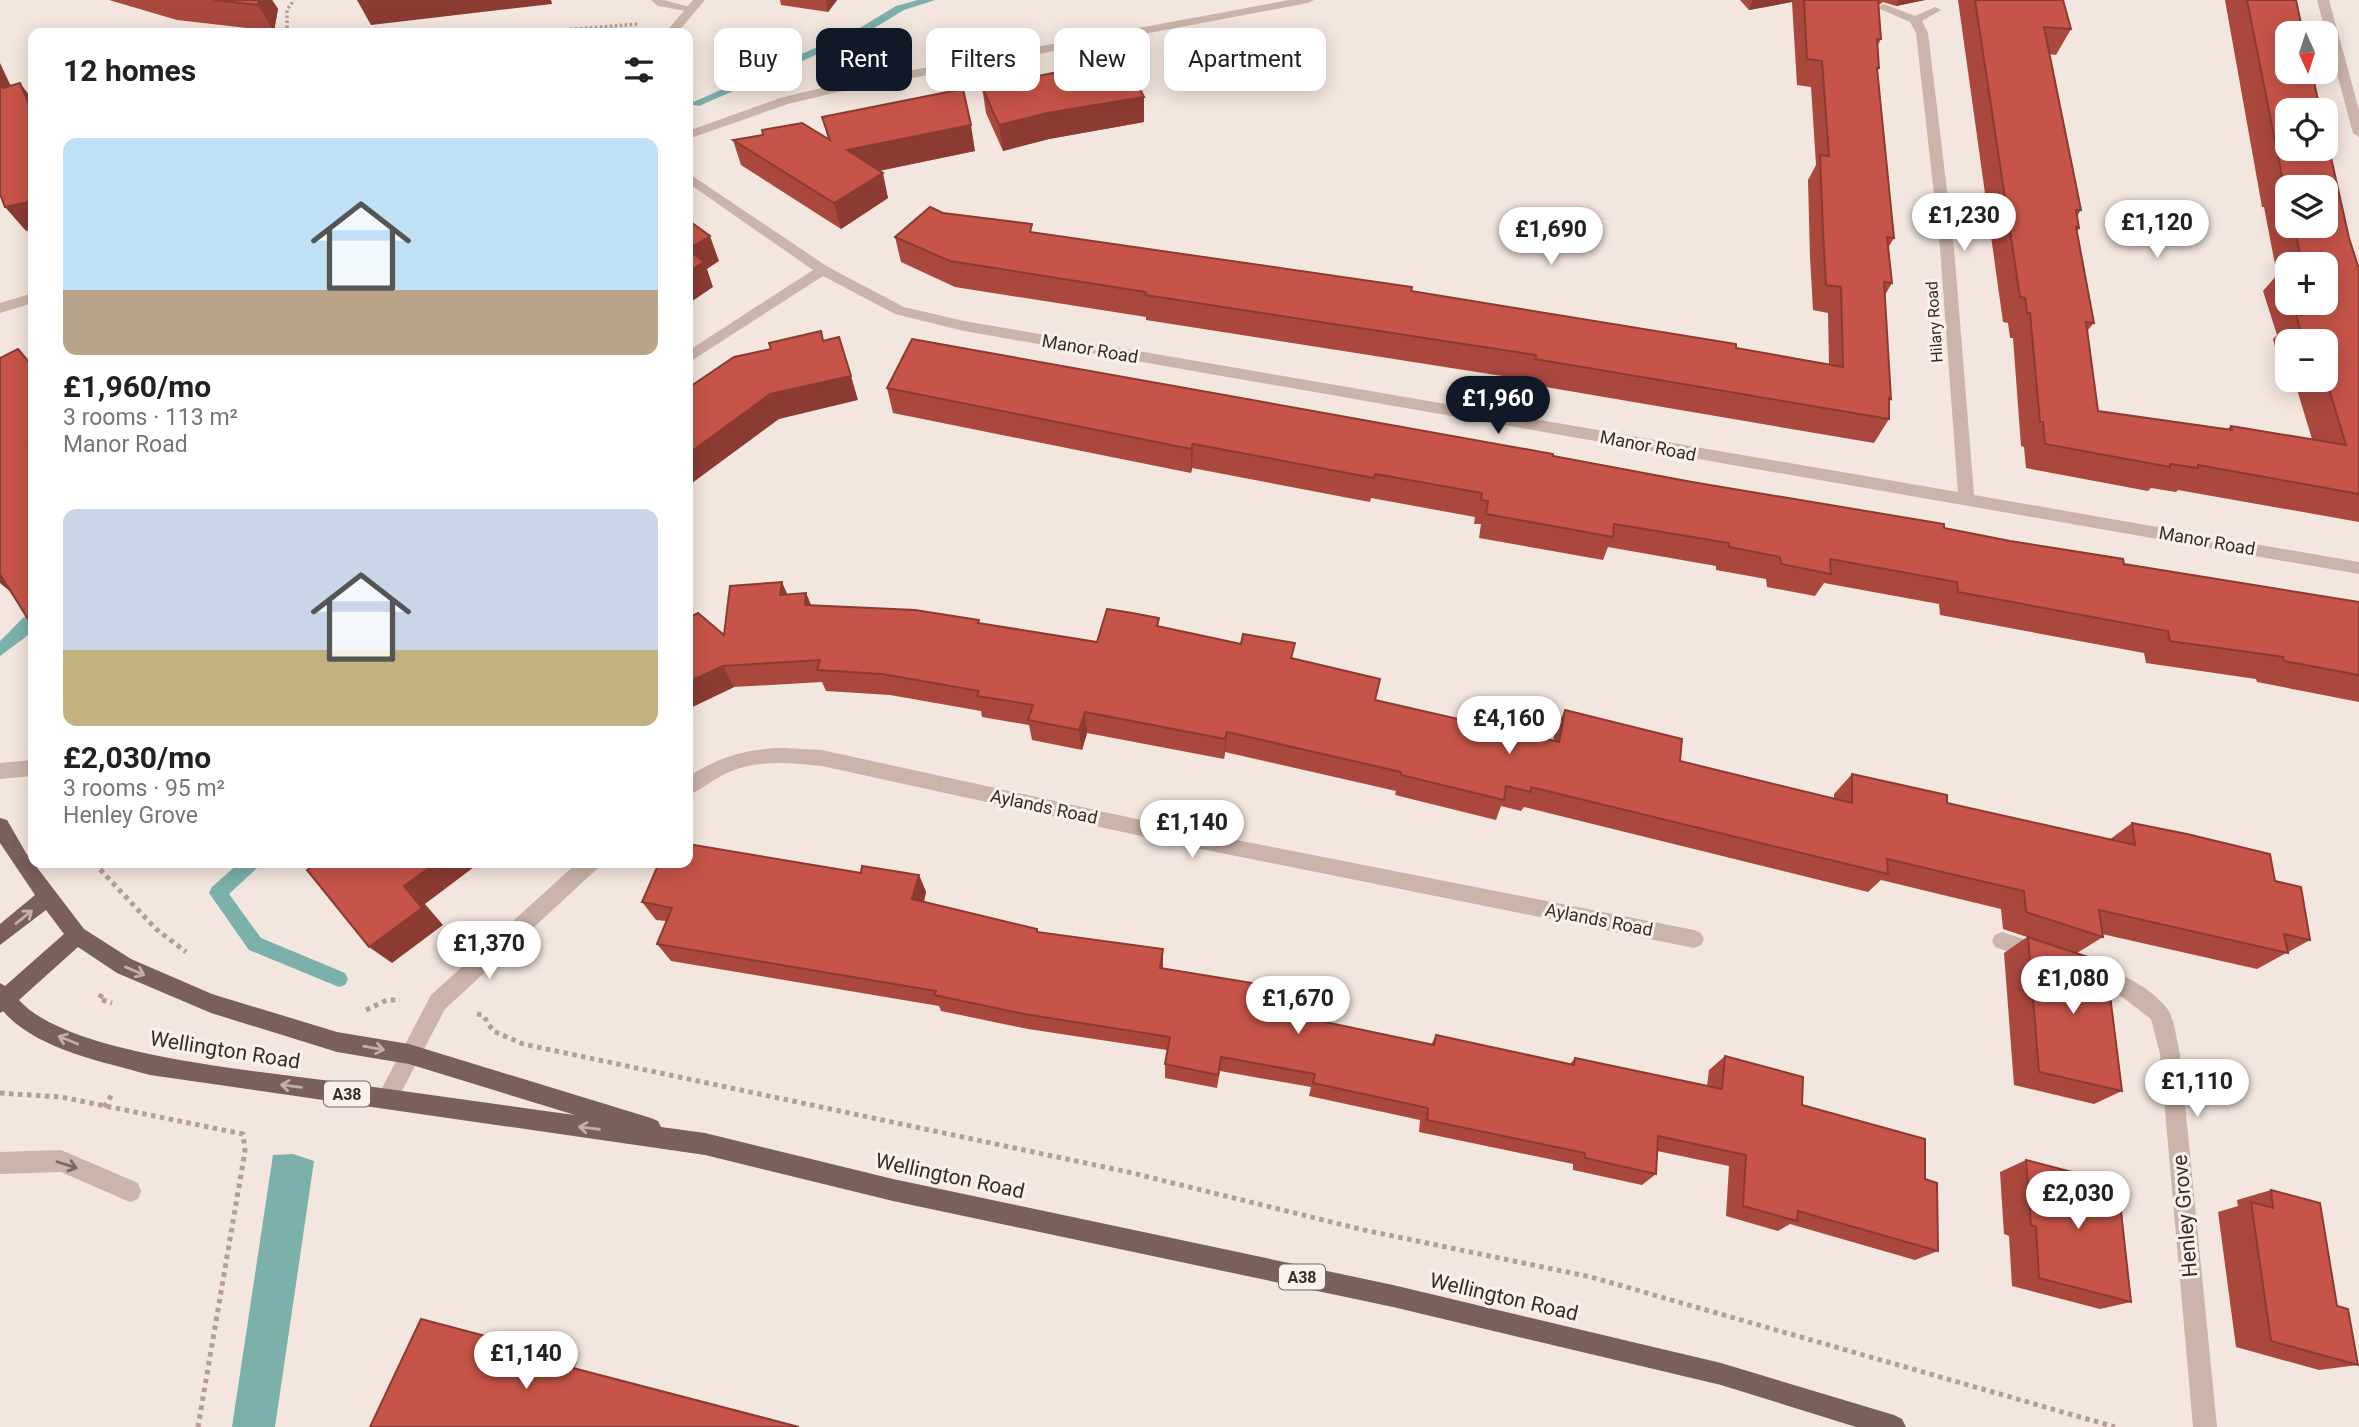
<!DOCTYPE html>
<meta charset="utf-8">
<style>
:root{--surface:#fff;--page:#f6f6f6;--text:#202124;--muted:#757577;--accent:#111827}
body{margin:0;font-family:Roboto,sans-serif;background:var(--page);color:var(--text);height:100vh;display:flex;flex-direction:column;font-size:26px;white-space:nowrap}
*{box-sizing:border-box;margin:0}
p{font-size:23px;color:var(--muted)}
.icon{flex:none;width:38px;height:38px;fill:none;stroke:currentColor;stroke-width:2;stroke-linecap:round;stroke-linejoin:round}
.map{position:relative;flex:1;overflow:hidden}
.panel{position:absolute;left:28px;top:28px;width:665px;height:840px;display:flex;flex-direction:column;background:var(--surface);border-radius:14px;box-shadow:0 4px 18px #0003}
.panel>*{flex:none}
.top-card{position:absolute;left:714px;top:28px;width:665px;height:63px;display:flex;gap:14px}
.needle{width:46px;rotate:177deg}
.controls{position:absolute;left:2275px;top:21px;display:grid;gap:14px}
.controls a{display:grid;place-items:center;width:63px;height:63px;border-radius:14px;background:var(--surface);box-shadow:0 4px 18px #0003;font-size:35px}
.price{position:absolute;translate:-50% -60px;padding:0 16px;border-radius:24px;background:#fff;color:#222;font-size:23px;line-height:46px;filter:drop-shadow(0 2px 4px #0008)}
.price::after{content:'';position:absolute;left:50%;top:42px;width:21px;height:16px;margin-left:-10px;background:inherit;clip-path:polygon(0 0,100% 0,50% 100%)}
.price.selected{background:var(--accent);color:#fff}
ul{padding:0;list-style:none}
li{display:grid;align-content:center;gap:14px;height:371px;padding:0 35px}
li span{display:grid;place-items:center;height:217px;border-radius:14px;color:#555}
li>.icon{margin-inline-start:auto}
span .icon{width:126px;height:126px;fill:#fffc;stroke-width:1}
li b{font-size:30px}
h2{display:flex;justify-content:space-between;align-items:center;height:84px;padding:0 35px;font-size:30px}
.pill{padding:0 24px;border-radius:14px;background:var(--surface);box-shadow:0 4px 18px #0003;font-size:24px;line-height:63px}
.pill.selected{background:var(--accent);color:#fff}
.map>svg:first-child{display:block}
.water{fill:#7cb0ab}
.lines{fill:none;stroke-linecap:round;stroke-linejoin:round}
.stream{fill:#7cb0ab;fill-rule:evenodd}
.path-far1{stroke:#b79d93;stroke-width:3.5;stroke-dasharray:2.5 2.5;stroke-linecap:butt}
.path{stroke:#b79d93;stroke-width:5;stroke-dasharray:4.5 4.5;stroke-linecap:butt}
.service{fill:#cbb4a9;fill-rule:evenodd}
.minor{fill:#cbb4a9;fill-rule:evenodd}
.primary{fill:#7a605a;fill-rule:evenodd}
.wall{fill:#aa483e;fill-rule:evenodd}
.shaded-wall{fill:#8b3b32}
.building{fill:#c65448;stroke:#8b3b32;stroke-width:2}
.oneway{stroke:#c0b0a9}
.oneway2{stroke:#7a6963}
.labels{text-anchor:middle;stroke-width:6;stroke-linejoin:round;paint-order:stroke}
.far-street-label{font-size:16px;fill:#382c29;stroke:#faf1ea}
.shield{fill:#faf1ea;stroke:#726763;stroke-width:2}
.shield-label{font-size:16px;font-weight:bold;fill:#382c29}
.street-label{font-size:18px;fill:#382c29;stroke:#faf1ea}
.near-street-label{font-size:21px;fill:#382c29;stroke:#faf1ea}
</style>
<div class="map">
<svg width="2359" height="1427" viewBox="0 0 2359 1427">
<rect width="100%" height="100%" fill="#f3e6de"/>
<!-- water -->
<polygon class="water" points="293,1154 314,1161 275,1427 232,1427 273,1155"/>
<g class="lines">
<!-- stream -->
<g class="stream">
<polygon points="918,0 935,0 904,10 866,33 699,106 689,104 858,29 896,6"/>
<path d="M33,611V628L27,636L0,656V641C10,633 23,615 33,611Z"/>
<polygon points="239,863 259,863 257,868 229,894 261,938 345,973 348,979 345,985 339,987 249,950 209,893 212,887"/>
</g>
<!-- path-far1 -->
<g class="path-far1">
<polyline points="287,33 287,10 294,0"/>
<polyline points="525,33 639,24"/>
</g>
<!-- path -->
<g class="path">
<polyline points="94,863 156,929 186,952"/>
<polyline points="102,994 99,999 112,1003"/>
<polyline points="366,1010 387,1000 400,1000"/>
<polyline points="477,1014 483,1015 493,1031 523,1044 1128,1172 1364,1230 1591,1277 2115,1427"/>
<polyline points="0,1093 61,1097 243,1134 245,1151 198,1427"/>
<polyline points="104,1107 113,1093"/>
</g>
<!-- service -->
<g class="service">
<polygon points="651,0 664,0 697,9 691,12 658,6"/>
<polygon points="61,1150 138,1183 141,1191 138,1199 130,1202 61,1172 0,1174 0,1152"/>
</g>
<!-- minor -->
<g class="minor">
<polygon points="693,0 705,0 677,33 665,33"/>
<polygon points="1289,0 1314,0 1308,3 838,92 788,104 688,139 688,131 780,98 838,84"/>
<polygon points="2317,0 2329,0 2359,110 2359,137 2353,133"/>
<polygon points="1884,4 1915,16 1935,7 1941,10 1922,21 1928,33 1954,248 1974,495 2359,562 2359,574 964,331 895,314 823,276 688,363 688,351 813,270 688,183 688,173 828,267 904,307 964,321 1958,492 1940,248 1916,33 1910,22 1880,9 1878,7"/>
<polygon points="33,293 33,303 0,313 0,303"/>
<path d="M784,748L822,750L1191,831L1694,930L1701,933L1704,939L1701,945L1694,948L1191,847L822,766C791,763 756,759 727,773C713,779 702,790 688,795V777C718,757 749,748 784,748Z"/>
<polygon points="33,760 33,776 0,779 0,763"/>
<polygon points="577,863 599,863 597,869 445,1009 394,1106 387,1109 380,1106 377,1099 380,1092 431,995"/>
<polygon points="2002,932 2046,946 2049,953 2046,960 2039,962 1995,947 1992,941 1995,935"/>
<path d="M2088,961C2114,971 2147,984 2165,1006C2175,1016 2176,1040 2180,1054L2217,1427H2193L2160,1054L2151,1019L2118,994L2081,977L2078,970L2081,963Z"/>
</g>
<!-- primary -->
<path class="primary" d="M0,818L7,820L26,853L84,929L131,959L212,994L337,1032L409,1044L651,1118L658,1121L661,1127L705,1133L893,1179L1393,1285L1721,1363L1894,1415L1902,1419L1906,1427H1856L1721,1385L1393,1307L893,1201L705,1155L150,1075C104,1062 35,1049 3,1011L0,1013V983L5,986L64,934L46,910L0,945V924L35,895L0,843ZM78,947L117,973L211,1013L337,1052L409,1064L575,1115C496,1104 417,1093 338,1082C262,1071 68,1056 19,1000Z"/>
</g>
<!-- wall -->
<g class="wall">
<polygon points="109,0 272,0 278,9 274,31 177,20"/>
<polygon points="780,0 837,0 828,12 781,5"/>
<polygon points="1740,0 1925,0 1896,6 1883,2 1879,5 1881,39 1877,47 1879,68 1877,73 1894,238 1888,248 1892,283 1885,295 1891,399 1889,402 1889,419 1874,443 1528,384 1528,380 1146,320 1146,317 955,287 901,262 895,237 943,213 1033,233 1411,291 1829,364 1828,313 1813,310 1810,257 1808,180 1816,165 1811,87 1797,85 1792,2 1749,10"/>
<path d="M1958,0H2063L2071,29L2056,55L2049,54L2081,210L2077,216L2079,228L2077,232L2094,323L2087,331L2098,411L2227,429L2231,426L2312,439L2295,383L2284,381L2273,339L2277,335L2263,291L2277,275L2264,207H2262L2225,0H2296L2349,238L2359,269V522L2178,490L2176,492L2151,488L2148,491L2026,468L2024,447L2021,446L2013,338H2010L2008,323L2003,322ZM2287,187L2326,226H2287ZM2287,264H2326V303H2287ZM2287,341H2326V380H2287Z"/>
<polygon points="1090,68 1144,97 1144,122 1049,139 1003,151 986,113 982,87"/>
<polygon points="822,117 975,151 879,171 888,198 841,229 741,165 733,140 828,139"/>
<polygon points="887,388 1553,456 1944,528 2124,564 2359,602 2359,702 2257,682 2256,679 2146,663 2144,653 1940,615 1939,604 1824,583 1815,596 1767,587 1766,579 1716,570 1716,566 1608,547 1603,560 1479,538 1481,524 1474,524 1475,517 1371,498 1370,502 1192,468 1191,473 893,413"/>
<polygon points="806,593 811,605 980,624 1097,642 1160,627 1293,659 1375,700 1553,741 1555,731 1565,710 1680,761 1834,799 1834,794 1852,774 1947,803 2109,840 2132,823 2275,881 2310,940 2257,969 2102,934 2103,937 2077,953 2122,1091 2094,1104 2014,1085 2004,953 2027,937 2003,929 2001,909 1881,880 1868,892 1524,807 1521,811 1501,806 1496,820 1395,795 1396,791 1225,752 1224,759 1087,733 1082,750 1032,740 1029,725 982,717 981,711 890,695 826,691 822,682 734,687 688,709 688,618 724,635 787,595"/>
<polygon points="861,873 919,875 926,892 924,902 1037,929 1038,932 1163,949 1163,968 1292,1015 1431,1045 1436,1035 1570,1064 1575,1058 1707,1086 1709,1070 1725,1056 1802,1105 1925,1179 1938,1251 1915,1260 1790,1224 1778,1231 1726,1216 1729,1166 1657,1151 1656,1174 1642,1185 1573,1170 1573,1164 1419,1132 1420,1120 1309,1096 1311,1087 1220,1071 1217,1088 1165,1078 1165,1064 1167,1050 1028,1029 941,1011 939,1006 671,961 657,944 666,921 656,920 642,902"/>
<polygon points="2026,1160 2131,1302 2100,1309 2012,1286 2009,1236 2004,1234 2000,1172"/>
<polygon points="2271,1190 2337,1306 2358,1365 2319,1370 2236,1347 2218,1212 2238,1206 2237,1200"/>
</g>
<!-- shaded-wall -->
<g class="shaded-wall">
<polygon points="259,0 272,0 278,9 274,31 258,5"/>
<polygon points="357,0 551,0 552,4 371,25"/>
<polygon points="826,0 837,0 828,12"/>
<polygon points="1753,0 1793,0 1792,2 1749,10"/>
<polygon points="1898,0 1925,0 1896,6"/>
<polygon points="0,63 23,112 3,88 0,81"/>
<polygon points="20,83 33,100 33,114"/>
<polygon points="1144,97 1144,122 1049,139 1003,151 999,125 1047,113"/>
<polygon points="971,125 975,151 853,176 847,150"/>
<polygon points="883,173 888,198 841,229 834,203"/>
<polygon points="33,201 33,229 26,231 5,207"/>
<polygon points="710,236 719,261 707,269 713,287 688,304 688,249"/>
<polygon points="851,376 858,400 779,419 688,486 688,454 770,394"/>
<polygon points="1193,444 1192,468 1191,473 1191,449"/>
<polygon points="0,573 19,599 0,583"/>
<polygon points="782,582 792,605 780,595"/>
<polygon points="806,593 815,616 805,605"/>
<polygon points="723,666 734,687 688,709 688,682"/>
<polygon points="1085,712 1087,733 1082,750 1079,730"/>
<polygon points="1227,732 1225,752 1224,759 1225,739"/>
<polygon points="436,863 477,863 478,864 425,904 443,925 392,963 369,947 404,886"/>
<polygon points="919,875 926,892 920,917 912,899"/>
<polygon points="1163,949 1163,965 1161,984 1160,968"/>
<polygon points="531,1348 577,1362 574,1369 527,1356"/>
</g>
<!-- building -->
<g class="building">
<polygon points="214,0 259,0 258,5"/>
<polygon points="1804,0 1878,0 1881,39 1877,39 1879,68 1877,68 1894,238 1887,237 1892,283 1884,282 1891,399 1889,398 1889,419 1535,359 1536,355 1145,295 1146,292 950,261 895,237 930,207 943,213 1032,224 1030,232 1412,287 1411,291 1736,344 1736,348 1843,367 1841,287 1826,285 1823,232 1820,155 1829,156 1822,61 1807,59"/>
<polygon points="1975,0 2063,0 2071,29 2044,27 2081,210 2076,210 2079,228 2076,227 2094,323 2086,322 2098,411 2232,430 2231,426 2346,445 2326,379 2326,341 2303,341 2296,314 2302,315 2298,303 2326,303 2326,264 2302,264 2294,226 2326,226 2326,187 2287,187 2287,191 2285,182 2283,181 2247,0 2296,0 2303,33 2287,33 2287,72 2312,72 2320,110 2287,110 2287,149 2326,149 2326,135 2349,238 2359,269 2359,494 2198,465 2198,468 2170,464 2170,467 2045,444 2043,422 2040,422 2030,313 2027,313 2025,298 2020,297"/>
<polygon points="1126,62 1144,97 1047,113 999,125 982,87 1089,66 1090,68"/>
<polygon points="0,81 3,88 20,83 33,114 33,201 5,207 0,194"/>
<polygon points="963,89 971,125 847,150 883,173 834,203 733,140 763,135 762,130 802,123 830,140 822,117"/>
<polygon points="688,220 710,236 688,249"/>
<polygon points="688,250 704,262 688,272"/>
<polygon points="821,331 823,341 839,337 851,376 770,394 688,454 688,388 734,357 771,349 769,343"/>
<polygon points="912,339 1553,454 1553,456 1692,482 1944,524 1944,528 2010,541 2123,559 2124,564 2359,602 2359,675 2284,661 2283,657 2170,641 2168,631 1958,592 1957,582 1830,559 1831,574 1781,564 1780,557 1729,547 1729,543 1614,524 1613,537 1486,514 1488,501 1481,500 1482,493 1375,474 1374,478 1193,444 1191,449 887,388"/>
<polygon points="18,349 33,367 33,443 29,445 33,449 33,627 0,574 0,358"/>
<polygon points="782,582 780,595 806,593 805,605 915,610 979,620 978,623 1097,642 1107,609 1132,613 1159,618 1157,626 1241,644 1243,634 1295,643 1291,658 1380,679 1375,700 1559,742 1565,710 1682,739 1680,761 1852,803 1852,774 1947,795 1947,803 2135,845 2132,823 2187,834 2270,854 2275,881 2301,887 2310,940 2284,934 2288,953 2099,910 2103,937 2026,912 2024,891 1887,859 1888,874 1531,787 1531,792 1506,786 1504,800 1401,775 1401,772 1227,732 1225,739 1085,712 1079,730 1028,720 1033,705 977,696 979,691 882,674 817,670 820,660 723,666 688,682 688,618 698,613 724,635 730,586"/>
<polygon points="688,844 861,873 862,866 919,875 912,899 1037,929 1037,932 1163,949 1160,968 1295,990 1292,1015 1434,1045 1436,1035 1574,1065 1575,1058 1722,1089 1725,1056 1803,1077 1802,1105 1925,1139 1925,1179 1937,1183 1938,1251 1798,1211 1797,1221 1743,1206 1746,1155 1658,1136 1656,1174 1585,1158 1585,1153 1427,1120 1428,1108 1313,1083 1315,1074 1221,1057 1218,1075 1165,1064 1170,1037 1024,1014 934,995 936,991 657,944 672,908 642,902 659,863 688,863"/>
<polygon points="318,863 436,863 404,886 422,908 369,947 307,870"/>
<polygon points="2028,937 2106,963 2122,1091 2039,1072"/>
<polygon points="2026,1160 2118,1184 2131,1302 2039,1278 2036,1227 2031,1225"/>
<polygon points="2271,1190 2320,1203 2337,1306 2348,1309 2358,1365 2271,1341 2251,1202 2273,1208"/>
<polygon points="421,1319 531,1348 527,1356 799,1427 370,1427"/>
</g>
<!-- one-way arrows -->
<defs><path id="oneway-shaft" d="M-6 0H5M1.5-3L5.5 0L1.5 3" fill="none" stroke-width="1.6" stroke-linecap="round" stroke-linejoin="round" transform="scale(1.75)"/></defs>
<g class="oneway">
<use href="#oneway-shaft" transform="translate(24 917) rotate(-39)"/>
<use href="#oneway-shaft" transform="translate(135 971) rotate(23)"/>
<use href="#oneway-shaft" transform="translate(68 1040) rotate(-158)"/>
<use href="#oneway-shaft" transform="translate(374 1048) rotate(10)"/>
<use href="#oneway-shaft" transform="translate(291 1086) rotate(-172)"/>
<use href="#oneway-shaft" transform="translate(589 1128) rotate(-172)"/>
</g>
<use class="oneway2" href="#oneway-shaft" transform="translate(67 1165) rotate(18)"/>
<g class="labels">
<!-- far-street labels -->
<g class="far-street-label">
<text transform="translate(1934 322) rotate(-94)" y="6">Hilary Road</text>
</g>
<!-- shield labels -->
<g class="shield">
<rect x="324" y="1081.5" width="46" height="25" rx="5"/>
<rect x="1279" y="1264.5" width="46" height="25" rx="5"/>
</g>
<g class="shield-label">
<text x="347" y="1100">A38</text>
<text x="1302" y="1283">A38</text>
</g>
<!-- street labels -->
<g class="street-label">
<text transform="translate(1090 349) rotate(10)" y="6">Manor Road</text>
<text transform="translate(1648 446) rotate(11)" y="6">Manor Road</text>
<text transform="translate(2207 541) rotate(10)" y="6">Manor Road</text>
<text transform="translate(1044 807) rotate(12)" y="6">Aylands Road</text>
<text transform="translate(1599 920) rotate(11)" y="6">Aylands Road</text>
</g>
<!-- near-street labels -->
<g class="near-street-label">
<text transform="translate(225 1050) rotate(9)" y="7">Wellington Road</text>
<text transform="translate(950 1176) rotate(12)" y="7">Wellington Road</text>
<text transform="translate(2185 1216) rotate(-95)" y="7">Henley Grove</text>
<text transform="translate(1504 1297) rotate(13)" y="7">Wellington Road</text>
</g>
</g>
</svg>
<div class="controls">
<a><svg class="needle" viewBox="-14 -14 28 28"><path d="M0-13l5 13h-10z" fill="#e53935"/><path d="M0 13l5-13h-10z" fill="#757577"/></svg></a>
<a><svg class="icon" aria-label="locate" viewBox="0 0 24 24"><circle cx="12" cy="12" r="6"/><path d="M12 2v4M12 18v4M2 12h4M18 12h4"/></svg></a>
<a><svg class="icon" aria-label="layers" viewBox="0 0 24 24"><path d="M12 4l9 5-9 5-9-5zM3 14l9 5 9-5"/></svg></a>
<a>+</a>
<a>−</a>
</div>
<b class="price" style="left:1964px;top:253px">£1,230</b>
<b class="price" style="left:2157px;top:260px">£1,120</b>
<b class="price" style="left:1551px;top:267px">£1,690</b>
<b class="price selected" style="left:1498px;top:436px">£1,960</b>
<b class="price" style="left:1509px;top:756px">£4,160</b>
<b class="price" style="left:1192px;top:860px">£1,140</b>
<b class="price" style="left:489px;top:981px">£1,370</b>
<b class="price" style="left:2073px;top:1016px">£1,080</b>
<b class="price" style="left:1298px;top:1036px">£1,670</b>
<b class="price" style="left:2197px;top:1119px">£1,110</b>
<b class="price" style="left:2078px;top:1231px">£2,030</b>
<b class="price" style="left:526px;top:1391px">£1,140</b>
<div class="top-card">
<a class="pill">Buy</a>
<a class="pill selected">Rent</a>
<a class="pill">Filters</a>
<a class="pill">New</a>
<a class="pill">Apartment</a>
</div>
<section class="panel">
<h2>12 homes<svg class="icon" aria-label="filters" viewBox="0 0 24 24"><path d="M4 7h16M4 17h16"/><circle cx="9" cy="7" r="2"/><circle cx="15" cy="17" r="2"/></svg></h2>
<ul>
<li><span style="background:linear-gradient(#bfe0f5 70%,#b9a48a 0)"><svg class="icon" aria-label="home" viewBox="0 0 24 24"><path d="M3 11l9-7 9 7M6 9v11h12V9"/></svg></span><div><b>£1,960/mo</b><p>3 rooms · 113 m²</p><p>Manor Road</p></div></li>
<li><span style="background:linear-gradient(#c9d6e8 65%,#c2b280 0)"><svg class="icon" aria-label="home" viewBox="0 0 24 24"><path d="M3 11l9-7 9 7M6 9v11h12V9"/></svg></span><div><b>£2,030/mo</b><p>3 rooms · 95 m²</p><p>Henley Grove</p></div></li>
</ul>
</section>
</div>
